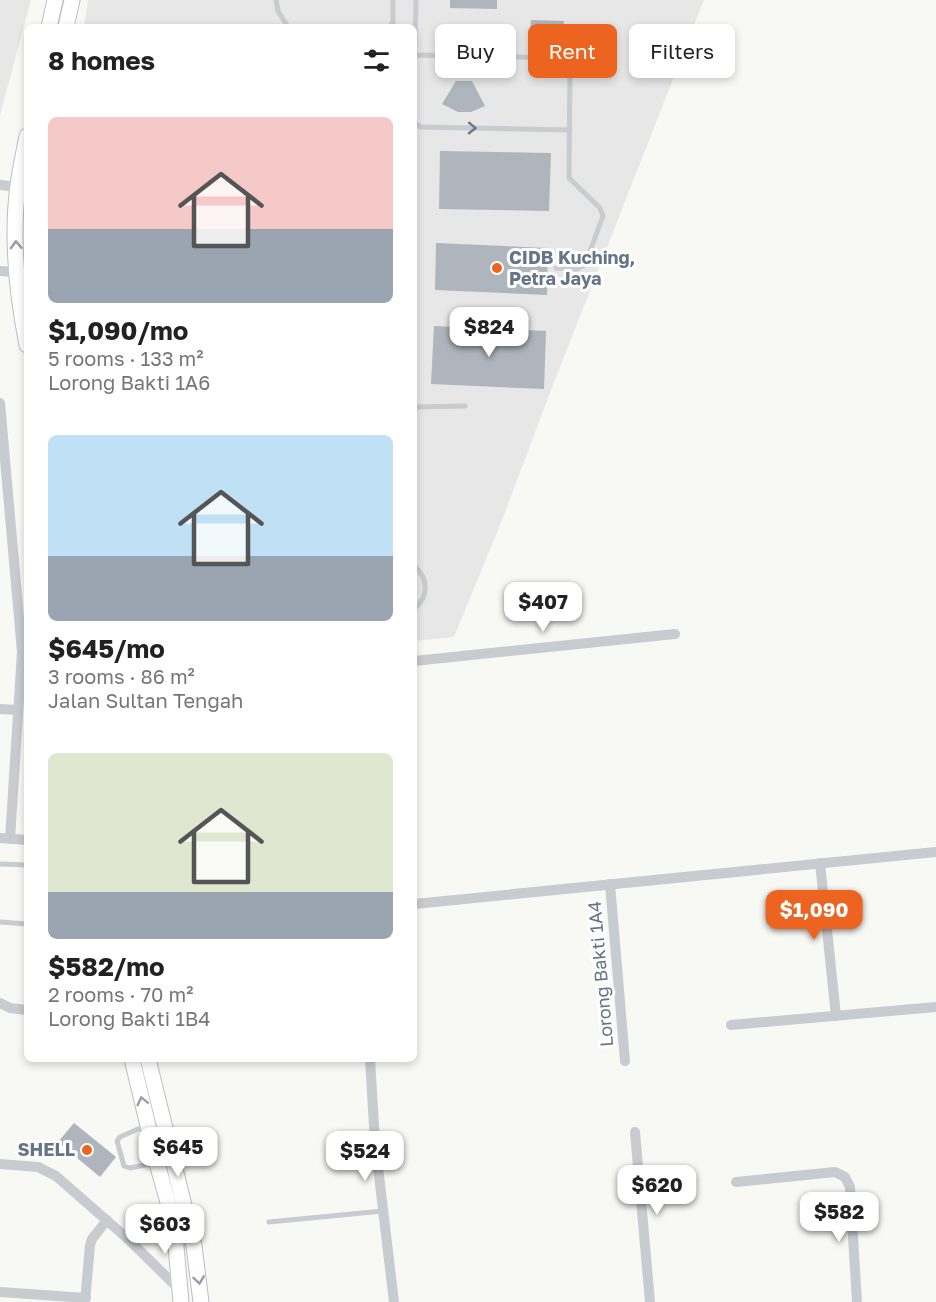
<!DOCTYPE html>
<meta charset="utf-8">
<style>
:root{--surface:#fff;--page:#f6f6f6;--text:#222;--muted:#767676;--accent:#ed6420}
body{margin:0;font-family:"Golos Text",sans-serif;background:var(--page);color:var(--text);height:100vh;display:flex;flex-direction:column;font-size:22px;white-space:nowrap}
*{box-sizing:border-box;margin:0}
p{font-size:20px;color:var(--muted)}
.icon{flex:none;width:33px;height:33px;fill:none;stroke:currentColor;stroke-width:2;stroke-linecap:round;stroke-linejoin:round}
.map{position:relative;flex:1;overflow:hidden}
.drawer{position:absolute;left:24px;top:24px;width:393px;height:1038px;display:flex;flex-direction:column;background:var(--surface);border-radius:9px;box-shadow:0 3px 9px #0003}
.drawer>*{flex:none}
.guide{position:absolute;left:435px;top:24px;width:411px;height:54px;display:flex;gap:12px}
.price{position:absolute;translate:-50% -51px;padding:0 14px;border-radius:12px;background:#fff;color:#222;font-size:20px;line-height:39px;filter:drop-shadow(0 2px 3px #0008)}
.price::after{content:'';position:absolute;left:50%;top:36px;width:18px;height:14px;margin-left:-9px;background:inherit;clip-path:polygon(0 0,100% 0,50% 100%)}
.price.on{background:var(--accent);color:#fff}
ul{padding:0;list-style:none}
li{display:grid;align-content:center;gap:12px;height:318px;padding:0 24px}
li span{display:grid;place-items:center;height:186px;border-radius:9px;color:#555}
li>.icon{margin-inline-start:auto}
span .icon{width:108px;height:108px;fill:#fffc;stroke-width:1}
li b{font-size:26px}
h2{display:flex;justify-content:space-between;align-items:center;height:72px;padding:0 24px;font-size:26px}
.pill{padding:0 21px;border-radius:9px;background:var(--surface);box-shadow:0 3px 9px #0003;font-size:21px;line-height:54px}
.pill.on{background:var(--accent);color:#fff}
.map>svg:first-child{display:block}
.built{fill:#e6e7e6}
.building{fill:#aeb5bc}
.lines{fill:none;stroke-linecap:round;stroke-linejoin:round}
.secondary-casing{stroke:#babec4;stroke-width:17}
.service{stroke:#c8cbcf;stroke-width:5}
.minor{stroke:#c8cbcf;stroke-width:10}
.secondary{stroke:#fff;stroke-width:15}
.oneway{stroke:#6a798c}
.oneway2{stroke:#939eac}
.poi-dot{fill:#ed6420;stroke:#fff;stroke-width:2}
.labels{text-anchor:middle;stroke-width:6;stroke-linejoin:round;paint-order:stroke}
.poi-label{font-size:18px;font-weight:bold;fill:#657588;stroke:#fff;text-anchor:start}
.street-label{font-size:18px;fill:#657588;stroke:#fff}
</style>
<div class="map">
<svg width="936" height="1302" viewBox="0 0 936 1302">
<rect width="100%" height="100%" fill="#f8f8f5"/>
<!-- built -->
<g class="built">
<polygon points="0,0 31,0 0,115"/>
<polygon points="88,0 704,0 551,390 502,520 454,637 414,641 414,27 84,27"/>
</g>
<!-- building -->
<g class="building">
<polygon points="450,0 497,0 497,9 450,8"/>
<polygon points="531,20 564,21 563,41 530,39"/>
<polygon points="456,81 472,81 485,106 471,112 458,112 442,104"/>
<polygon points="440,151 551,153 549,211 439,209"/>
<polygon points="436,243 548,248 547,295 435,290"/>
<polygon points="434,326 546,331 544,389 431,384"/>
<polygon points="74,1123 116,1157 100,1177 58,1142"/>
</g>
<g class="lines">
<!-- secondary casing -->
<g class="secondary-casing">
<g id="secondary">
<polyline points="49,27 55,0"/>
<polyline points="66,27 72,0"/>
<path d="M27,136C24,152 20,169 18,186C11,238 17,294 27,345"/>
<polyline points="132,1059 157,1163 174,1224 181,1302"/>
<polyline points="148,1059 194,1246 201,1302"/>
</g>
</g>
<!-- service -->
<g class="service">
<polyline points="276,0 278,11 288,27"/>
<polyline points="389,27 393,22 393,0"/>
<polyline points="415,55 564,58 570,62 569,178 600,208 603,216 585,265 577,269 556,268"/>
<polyline points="414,81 416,0"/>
<polyline points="414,123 421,127 570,130"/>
<polyline points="414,407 465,406"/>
<path d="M414,566C429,578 429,597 414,609"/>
<polyline points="0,864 27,865"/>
<polyline points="0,922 27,924"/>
<polyline points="147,1125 120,1137 117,1141 124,1166 130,1168 155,1163"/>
<polyline points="269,1222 383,1211"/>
</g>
<!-- minor -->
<g class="minor">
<polyline points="0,185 18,187"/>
<polyline points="0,271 17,272"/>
<polyline points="0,403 22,652 10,839"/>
<polyline points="414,661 675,634"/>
<polyline points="0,709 17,710"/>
<polyline points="0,838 27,840"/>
<polyline points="820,863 836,1016"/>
<polyline points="610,884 625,1061"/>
<polyline points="414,904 936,852"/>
<polyline points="0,1003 10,1008 27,1010"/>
<polyline points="731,1025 936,1007"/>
<polyline points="370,1059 375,1142 394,1302"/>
<polyline points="635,1132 650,1302"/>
<polyline points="0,1164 38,1167 56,1176 128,1239 181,1291"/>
<polyline points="736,1182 835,1172 845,1177 850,1187 857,1302"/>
<polyline points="128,1239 159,1235 174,1224"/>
<polyline points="0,1292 86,1298"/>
<polyline points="85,1302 90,1245 92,1239 107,1220"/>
</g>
<!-- secondary -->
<use href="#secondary" class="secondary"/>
</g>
<!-- one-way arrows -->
<defs><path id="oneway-chevron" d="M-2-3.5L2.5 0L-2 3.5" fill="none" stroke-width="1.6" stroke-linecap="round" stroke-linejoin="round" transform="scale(1.5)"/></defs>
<use class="oneway" href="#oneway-chevron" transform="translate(472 128) rotate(1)"/>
<g class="oneway2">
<use href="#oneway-chevron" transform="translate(16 245) rotate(-92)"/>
<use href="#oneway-chevron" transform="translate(142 1101) rotate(-104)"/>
<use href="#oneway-chevron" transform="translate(199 1280) rotate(82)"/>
</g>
<!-- markers -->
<g class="poi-dot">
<circle cx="497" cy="268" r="6"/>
<circle cx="87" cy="1150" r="6"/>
</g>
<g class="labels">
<!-- poi labels -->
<g class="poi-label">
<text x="509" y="264">CIDB Kuching,<tspan x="509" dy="21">Petra Jaya</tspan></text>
<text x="75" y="1156" text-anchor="end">SHELL</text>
</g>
<!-- street labels -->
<g class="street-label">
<text transform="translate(601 974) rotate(-95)" y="6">Lorong Bakti 1A4</text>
</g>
</g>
</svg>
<b class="price" style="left:489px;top:358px">$824</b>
<b class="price" style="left:543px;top:633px">$407</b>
<b class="price on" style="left:814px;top:941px">$1,090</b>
<b class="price" style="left:178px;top:1178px">$645</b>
<b class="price" style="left:365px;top:1182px">$524</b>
<b class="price" style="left:657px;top:1216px">$620</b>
<b class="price" style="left:839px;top:1243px">$582</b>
<b class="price" style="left:165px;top:1255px">$603</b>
<div class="guide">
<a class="pill">Buy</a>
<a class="pill on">Rent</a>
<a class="pill">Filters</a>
</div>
<section class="drawer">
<h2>8 homes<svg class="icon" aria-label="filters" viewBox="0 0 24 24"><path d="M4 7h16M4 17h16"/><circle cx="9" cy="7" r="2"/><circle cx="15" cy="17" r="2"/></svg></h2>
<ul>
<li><span style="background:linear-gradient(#f6c9c9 60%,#9aa5b1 0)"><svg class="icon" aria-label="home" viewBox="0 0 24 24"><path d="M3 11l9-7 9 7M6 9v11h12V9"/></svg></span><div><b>$1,090/mo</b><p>5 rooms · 133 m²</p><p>Lorong Bakti 1A6</p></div></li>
<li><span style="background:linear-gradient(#bfe0f5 65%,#9aa5b1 0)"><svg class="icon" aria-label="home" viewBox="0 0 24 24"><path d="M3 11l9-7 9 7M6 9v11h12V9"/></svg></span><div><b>$645/mo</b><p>3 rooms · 86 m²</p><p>Jalan Sultan Tengah</p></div></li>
<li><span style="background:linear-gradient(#dfe7d0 75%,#9aa5b1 0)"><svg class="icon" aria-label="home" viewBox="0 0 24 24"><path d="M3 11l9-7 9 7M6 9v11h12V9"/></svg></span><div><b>$582/mo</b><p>2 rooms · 70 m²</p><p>Lorong Bakti 1B4</p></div></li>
</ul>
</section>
</div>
